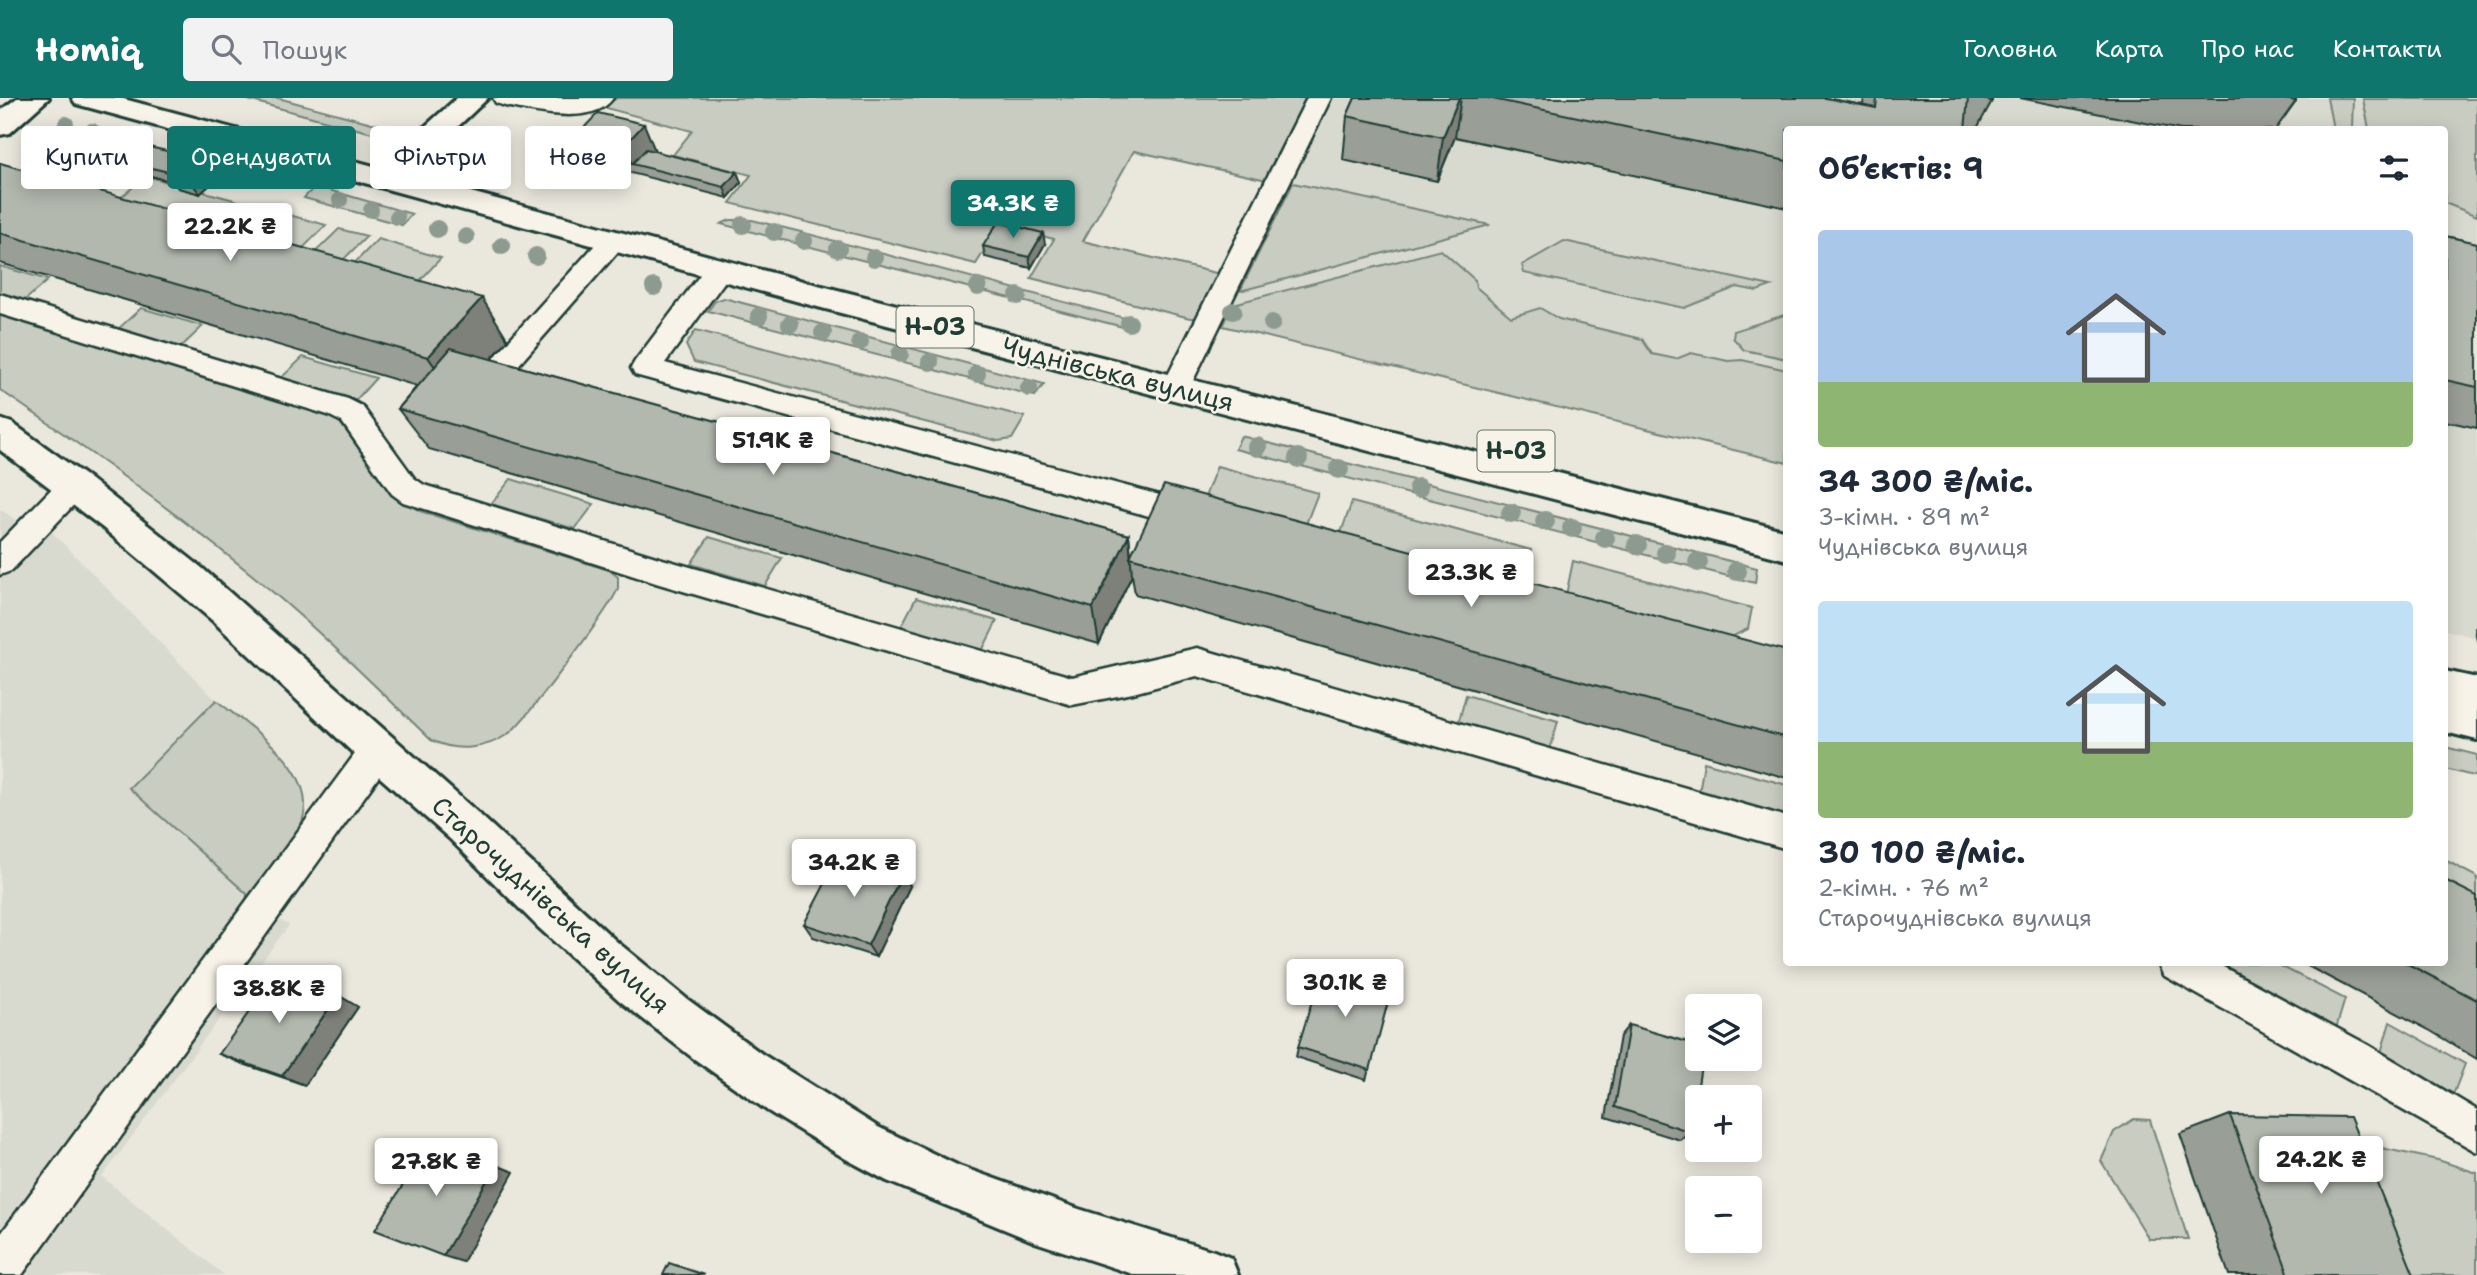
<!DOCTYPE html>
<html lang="uk">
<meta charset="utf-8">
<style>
:root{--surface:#fff;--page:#f2f2f3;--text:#1f2937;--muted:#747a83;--accent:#0f766e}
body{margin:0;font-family:"Shantell Sans",sans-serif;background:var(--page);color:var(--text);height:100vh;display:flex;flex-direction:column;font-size:26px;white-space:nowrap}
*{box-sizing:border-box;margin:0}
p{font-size:23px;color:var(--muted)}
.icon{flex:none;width:38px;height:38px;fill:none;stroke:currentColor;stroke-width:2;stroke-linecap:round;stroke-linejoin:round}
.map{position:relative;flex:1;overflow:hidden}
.side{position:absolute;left:1783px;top:28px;width:665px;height:840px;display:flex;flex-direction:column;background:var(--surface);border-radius:7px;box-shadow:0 4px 18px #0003}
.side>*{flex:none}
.hud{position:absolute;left:21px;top:28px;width:665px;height:63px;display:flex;gap:14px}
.fabs{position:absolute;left:1685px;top:896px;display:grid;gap:14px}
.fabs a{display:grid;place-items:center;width:77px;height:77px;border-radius:7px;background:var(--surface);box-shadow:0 4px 18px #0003;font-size:35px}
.price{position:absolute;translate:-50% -60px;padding:0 16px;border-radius:7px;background:#fff;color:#222;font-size:23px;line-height:46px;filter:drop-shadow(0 2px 4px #0008)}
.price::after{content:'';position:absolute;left:50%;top:42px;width:21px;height:16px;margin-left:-10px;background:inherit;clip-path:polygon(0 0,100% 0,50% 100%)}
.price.current{background:var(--accent);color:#fff}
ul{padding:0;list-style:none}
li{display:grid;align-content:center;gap:14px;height:371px;padding:0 35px}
li span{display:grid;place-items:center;height:217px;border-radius:7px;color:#555}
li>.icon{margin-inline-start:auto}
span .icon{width:126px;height:126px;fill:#fffc;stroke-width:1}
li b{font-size:30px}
h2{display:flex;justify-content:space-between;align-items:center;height:84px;padding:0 35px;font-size:30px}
.tag{padding:0 24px;border-radius:7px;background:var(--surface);box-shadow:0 4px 18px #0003;font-size:24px;line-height:63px}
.tag.current{background:var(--accent);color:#fff}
header{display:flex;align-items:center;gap:42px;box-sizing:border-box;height:98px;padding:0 35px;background:var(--accent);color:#fff}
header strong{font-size:33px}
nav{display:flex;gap:38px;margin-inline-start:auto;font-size:24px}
.search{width:490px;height:63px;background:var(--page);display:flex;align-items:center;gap:18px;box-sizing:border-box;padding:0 24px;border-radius:7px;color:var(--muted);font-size:26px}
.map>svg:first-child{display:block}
.built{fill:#d9dacf}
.green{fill:#c8ccc1;stroke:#74847a;stroke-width:2}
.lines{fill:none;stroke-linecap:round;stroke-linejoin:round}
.lane-casing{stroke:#1f3d34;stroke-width:5}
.street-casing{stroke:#1f3d34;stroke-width:6}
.primary-casing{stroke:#1f3d34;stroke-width:6}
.lane{fill:#f7f3e8;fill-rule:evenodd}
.street{fill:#f7f3e8;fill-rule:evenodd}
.primary{fill:#f7f3e8;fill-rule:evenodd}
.tree{fill:#8d9a8f}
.wall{fill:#999e96;stroke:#1f3d34;stroke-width:2}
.shaded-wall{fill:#7d817a;stroke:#1f3d34;stroke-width:2}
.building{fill:#b2b8ae;stroke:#1f3d34;stroke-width:2}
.labels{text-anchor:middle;stroke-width:5;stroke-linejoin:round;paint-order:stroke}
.shield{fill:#f7f3e8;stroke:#60746a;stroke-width:2}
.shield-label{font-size:24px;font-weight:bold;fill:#1f3d34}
.street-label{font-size:26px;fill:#1f3d34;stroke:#f7f3e8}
</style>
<header>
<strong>Homiq</strong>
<div class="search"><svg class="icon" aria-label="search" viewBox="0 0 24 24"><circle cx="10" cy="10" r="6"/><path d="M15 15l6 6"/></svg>Пошук</div>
<nav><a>Головна</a><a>Карта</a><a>Про нас</a><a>Контакти</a></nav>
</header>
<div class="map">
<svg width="2477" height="1177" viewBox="0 0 2477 1177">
<rect width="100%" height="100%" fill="#eae8dd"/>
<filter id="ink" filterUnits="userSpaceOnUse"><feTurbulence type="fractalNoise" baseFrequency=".0143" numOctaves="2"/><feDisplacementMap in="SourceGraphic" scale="14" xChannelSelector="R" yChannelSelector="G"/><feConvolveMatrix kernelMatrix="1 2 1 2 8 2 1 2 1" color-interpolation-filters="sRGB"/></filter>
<g filter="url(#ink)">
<!-- built -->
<g class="built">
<polygon points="1328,0 2477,0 2477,540 2445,532 2445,32 1787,32 1787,365 1223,228 1221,226"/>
<polygon points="0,411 16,422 52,434 216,602 130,690 247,796 246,805 289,827 102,1079 224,1177 0,1177"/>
</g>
<!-- green -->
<g class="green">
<polygon points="241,0 278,0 402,33 394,41"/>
<polygon points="617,0 1308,0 1267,82 1134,53 1083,143 1220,176 1197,220 1190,220 1031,180 1054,141 1000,128 976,166 730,105 751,77 673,57 692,33 602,9"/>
<polygon points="2327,0 2353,0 2352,31 2333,31"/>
<polygon points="2363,1 2477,1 2477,118 2445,105 2445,32 2369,31"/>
<polygon points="146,78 326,127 299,154 106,112"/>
<polygon points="1293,85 1490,127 1240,193"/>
<polygon points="315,88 412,116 402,127 304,100"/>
<polygon points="730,122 752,122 797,133 1136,223 1131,231 721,126"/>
<polygon points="339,131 367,138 324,181 296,173"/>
<polygon points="378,141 441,160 400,204 334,186"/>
<polygon points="1564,143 1771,188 1757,193 1737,189 1684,210 1524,175 1522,167"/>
<polygon points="1441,152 1475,182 1476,189 1511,219 1540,210 1559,221 1642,241 1652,256 1676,261 1691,255 1728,263 1742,262 1787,272 1787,365 1223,228 1233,206"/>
<polygon points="0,168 48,182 23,204 0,197"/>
<polygon points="724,200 1044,286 1035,298 708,213 715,203"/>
<polygon points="141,210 203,228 179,251 117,232"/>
<path d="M0,214L335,318L392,395L420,413L609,472L618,479C618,482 618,488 618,490C613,507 523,626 508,636C485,652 455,654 431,642C371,584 311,524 246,472C167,408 84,349 0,292Z"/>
<polygon points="1787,216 1787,261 1744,252 1733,240 1734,233"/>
<polygon points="696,232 1025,319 1012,341 998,343 694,264 686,247"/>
<polygon points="303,259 376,280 356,302 280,281"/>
<polygon points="1241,338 1757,470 1755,485 1235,351"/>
<polygon points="1217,368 1318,395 1304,431 1203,404"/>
<polygon points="511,381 594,406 575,431 491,406"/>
<polygon points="1352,404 1531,452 1523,489 1339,440"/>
<polygon points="709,439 782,460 765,488 691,466"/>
<polygon points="1573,463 1752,510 1748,531 1727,541 1565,502"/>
<polygon points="916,500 997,523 982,553 901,529"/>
<polygon points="1466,597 1558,623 1550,652 1458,626"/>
<path d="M216,602C254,633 330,677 297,735C283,759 263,782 246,805L247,796L129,690Z"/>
<polygon points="2445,649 2477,657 2477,679 2445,671"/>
<polygon points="1704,664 1787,687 1787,721 1699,695"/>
<polygon points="2445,762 2477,779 2477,848 2445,829"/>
<polygon points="2223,865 2275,865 2345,901 2335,934 2221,873"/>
<polygon points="2390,924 2465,966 2451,1002 2380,958"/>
<polygon points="2134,1021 2150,1022 2188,1141 2149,1141 2101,1063 2114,1034"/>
<polygon points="2315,1036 2438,1062 2477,1075 2477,1177 2355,1177"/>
</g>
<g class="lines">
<!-- lane casing -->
<g class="lane-casing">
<g id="lane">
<path d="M493,0H613C594,29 532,13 505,8L496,5Z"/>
<polygon points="1307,0 1331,0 1185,299 1175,302 1165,299 1161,291"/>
<polygon points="613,134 622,137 626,143 622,149 501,287 491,291 481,287 477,280 481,273 604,137"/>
<polygon points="719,163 729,165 733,172 665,265 1167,399 1178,402 1182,411 1178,420 1167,423 635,277 631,270 635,263 709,165"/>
<polygon points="0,196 348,301 362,308 414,380 424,387 659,460 1072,579 1197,550 1787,719 1787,751 1197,578 1133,595 1072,607 659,486 403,404 392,396 342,324 328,317 0,216"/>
<polygon points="75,374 86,378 90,386 86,394 11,473 0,477 0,444 64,378"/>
<polygon points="378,637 390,641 395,652 390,663 22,1177 0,1177 0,1137 366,641"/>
<polygon points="2158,864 2214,864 2368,947 2477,1012 2477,1054 2163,877"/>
</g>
</g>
<!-- street casing -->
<g class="street-casing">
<g id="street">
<polygon points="17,0 49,0 10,35 0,37 0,13"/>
<polygon points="457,0 488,0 412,72 402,75 392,72 387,65 392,58"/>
<polygon points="0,321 12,325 90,381 202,470 478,715 616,843 687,901 762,956 878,1029 959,1068 1079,1111 1214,1153 1231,1160 1238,1177 1136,1177 1035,1144 887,1083 846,1061 768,1013 693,960 620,903 538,829 450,741 365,666 213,523 103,430 0,352"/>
</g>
</g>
<!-- primary casing -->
<g class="primary-casing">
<g id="primary">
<polygon points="72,0 120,0 814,186 1787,433 1787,462 814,208 76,6"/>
<polygon points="2445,573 2477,580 2477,642 2445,634"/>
</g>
</g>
<!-- lane -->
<use href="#lane" class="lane"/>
<!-- street -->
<use href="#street" class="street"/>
<!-- primary -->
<use href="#primary" class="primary"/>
</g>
<!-- trees -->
<g class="tree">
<circle cx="66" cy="26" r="8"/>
<circle cx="92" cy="33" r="8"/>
<circle cx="340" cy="102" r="8"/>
<circle cx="371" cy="112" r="8"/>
<circle cx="397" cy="119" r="8"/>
<circle cx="743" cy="127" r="9"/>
<circle cx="437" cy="131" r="9"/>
<circle cx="774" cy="134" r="9"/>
<circle cx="466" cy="139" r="9"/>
<circle cx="804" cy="143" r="9"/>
<circle cx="502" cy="148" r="9"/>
<circle cx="838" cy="151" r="9"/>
<circle cx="536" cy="158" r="9"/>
<circle cx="874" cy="160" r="9"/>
<circle cx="654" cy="189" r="9"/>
<circle cx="978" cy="189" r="9"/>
<circle cx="1018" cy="198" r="9"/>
<circle cx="1233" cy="213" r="9"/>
<circle cx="759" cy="218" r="9"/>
<circle cx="1129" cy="225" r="9"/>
<circle cx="1272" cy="225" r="9"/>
<circle cx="790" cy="226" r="9"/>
<circle cx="823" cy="235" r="9"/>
<circle cx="860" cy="244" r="9"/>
<circle cx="900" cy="256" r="9"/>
<circle cx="930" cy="264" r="9"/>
<circle cx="977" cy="276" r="9"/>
<circle cx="1029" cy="290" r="9"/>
<circle cx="1257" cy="349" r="10"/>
<circle cx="1298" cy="360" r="10"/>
<circle cx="1339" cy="371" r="10"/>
<circle cx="1418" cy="390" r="10"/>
<circle cx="1511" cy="415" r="10"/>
<circle cx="1545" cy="423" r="10"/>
<circle cx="1572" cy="430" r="10"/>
<circle cx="1605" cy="440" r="10"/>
<circle cx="1637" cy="447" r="10"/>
<circle cx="1666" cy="455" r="10"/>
<circle cx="1698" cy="464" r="10"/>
<circle cx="1737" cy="473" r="10"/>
</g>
<!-- wall -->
<g class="wall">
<polygon points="1355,0 1826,0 1863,7 1864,0 1992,0 1992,3 1976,32 1787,32 1787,110 1455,39 1437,83 1343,62 1347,18"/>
<polygon points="2020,0 2296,0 2296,3 2275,32 2181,32"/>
<polygon points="578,36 737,74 741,85 728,100 592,65"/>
<polygon points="0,65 508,242 492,261 1129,437 1131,457 1787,553 1787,680 1135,496 1132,477 1099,546 429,351 398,311 417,288 0,165"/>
<polygon points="131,65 224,74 200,96 178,90 173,84 140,75"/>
<polygon points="2445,138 2477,145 2477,330 2445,323"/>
<polygon points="1045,146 1031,170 985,159 983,148"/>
<polygon points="2477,529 2477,543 2475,530"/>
<polygon points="910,788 876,859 813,839 804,826"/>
<polygon points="2477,798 2477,961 2429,932 2300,864 2445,864"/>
<polygon points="1391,892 1366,982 1296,959 1298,949"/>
<polygon points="338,897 358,909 305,987 243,966 219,956"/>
<polygon points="1629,927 1691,1034 1680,1042 1606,1019 1620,938"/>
<polygon points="2230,1017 2414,1177 2229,1177 2180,1036"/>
</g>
<!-- shaded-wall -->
<g class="shaded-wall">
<polygon points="1459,0 1461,0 1455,39 1437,83 1443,39"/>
<polygon points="644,26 656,55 632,66 624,48"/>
<polygon points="216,64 224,74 200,96 192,85"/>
<polygon points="737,74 741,85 728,100 724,89"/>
<polygon points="1043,135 1045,146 1031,170 1029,159"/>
<polygon points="482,200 508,242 457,300 428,259"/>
<polygon points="1129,437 1132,477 1099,546 1093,510"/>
<polygon points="903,774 910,788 876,859 868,847"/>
<polygon points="338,897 358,909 305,987 282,978"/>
<polygon points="496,1067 514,1074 463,1164 443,1158"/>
</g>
<!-- building -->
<g class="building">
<polygon points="1355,0 1459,0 1443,39 1347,18"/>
<polygon points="1488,0 1826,0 1876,10 1877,0 1968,0 1965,32 1787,32 1787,63"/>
<polygon points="1977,0 1992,0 1992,3"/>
<polygon points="2279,0 2296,0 2296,3"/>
<polygon points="598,15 644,26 624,48 578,36"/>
<polygon points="149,49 216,64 192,85 169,79 173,75 131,65"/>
<polygon points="646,51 737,74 724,89 632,66"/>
<polygon points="0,65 482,200 428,259 0,135"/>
<polygon points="998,124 1043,135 1029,159 983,148"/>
<polygon points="2445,138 2477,145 2477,289 2445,282"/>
<polygon points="451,250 1129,437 1093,510 398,311"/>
<polygon points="1164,387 1787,553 1787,640 1130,459"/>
<polygon points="841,755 903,774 868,847 804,826"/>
<polygon points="2445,782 2477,798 2477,902 2404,864 2445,864"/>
<polygon points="1322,870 1391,892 1370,972 1298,949"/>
<polygon points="277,875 338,897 282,978 219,956"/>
<polygon points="1629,927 1698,947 1698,961 1702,961 1691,1034 1615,1009"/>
<polygon points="2230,1017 2350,1019 2414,1177 2289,1177"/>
<polygon points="431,1042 496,1067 443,1158 375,1132"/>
<polygon points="669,1165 704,1177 663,1177"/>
</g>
</g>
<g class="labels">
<!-- shield labels -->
<g class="shield">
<rect x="896.5" y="208.5" width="77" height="41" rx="5"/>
<rect x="1477.5" y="332.5" width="77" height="41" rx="5"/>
</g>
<g class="shield-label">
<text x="935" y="237">Н-03</text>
<text x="1516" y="361">Н-03</text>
</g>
<!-- street labels -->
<g class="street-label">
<text transform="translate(1118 276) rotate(14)" y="9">Чуднівська вулиця</text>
<text transform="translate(551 807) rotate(42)" y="9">Старочуднівська вулиця</text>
</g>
</g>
</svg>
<div class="fabs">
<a><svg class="icon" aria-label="layers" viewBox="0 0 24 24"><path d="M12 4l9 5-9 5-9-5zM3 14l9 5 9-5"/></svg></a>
<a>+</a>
<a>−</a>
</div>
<b class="price current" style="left:1013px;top:142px">34.3K ₴</b>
<b class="price" style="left:230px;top:165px">22.2K ₴</b>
<b class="price" style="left:773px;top:379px">51.9K ₴</b>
<b class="price" style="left:1471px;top:511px">23.3K ₴</b>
<b class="price" style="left:854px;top:801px">34.2K ₴</b>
<b class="price" style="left:1345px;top:921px">30.1K ₴</b>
<b class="price" style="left:279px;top:927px">38.8K ₴</b>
<b class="price" style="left:2321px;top:1098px">24.2K ₴</b>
<b class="price" style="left:436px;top:1100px">27.8K ₴</b>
<div class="hud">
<a class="tag">Купити</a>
<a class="tag current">Орендувати</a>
<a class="tag">Фільтри</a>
<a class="tag">Нове</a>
</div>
<section class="side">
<h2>Об’єктів: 9<svg class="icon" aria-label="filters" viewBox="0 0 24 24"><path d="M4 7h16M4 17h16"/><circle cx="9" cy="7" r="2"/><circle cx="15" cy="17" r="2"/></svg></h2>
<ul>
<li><span style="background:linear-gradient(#a9c7e8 70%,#8fb573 0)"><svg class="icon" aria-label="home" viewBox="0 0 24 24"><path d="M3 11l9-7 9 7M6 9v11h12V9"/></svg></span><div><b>34 300 ₴/міс.</b><p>3-кімн. · 89 m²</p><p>Чуднівська вулиця</p></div></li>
<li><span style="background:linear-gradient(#bfe0f5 65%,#8fb573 0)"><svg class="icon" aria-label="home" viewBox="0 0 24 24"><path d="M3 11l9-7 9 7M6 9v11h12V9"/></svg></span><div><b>30 100 ₴/міс.</b><p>2-кімн. · 76 m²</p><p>Старочуднівська вулиця</p></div></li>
</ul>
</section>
</div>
